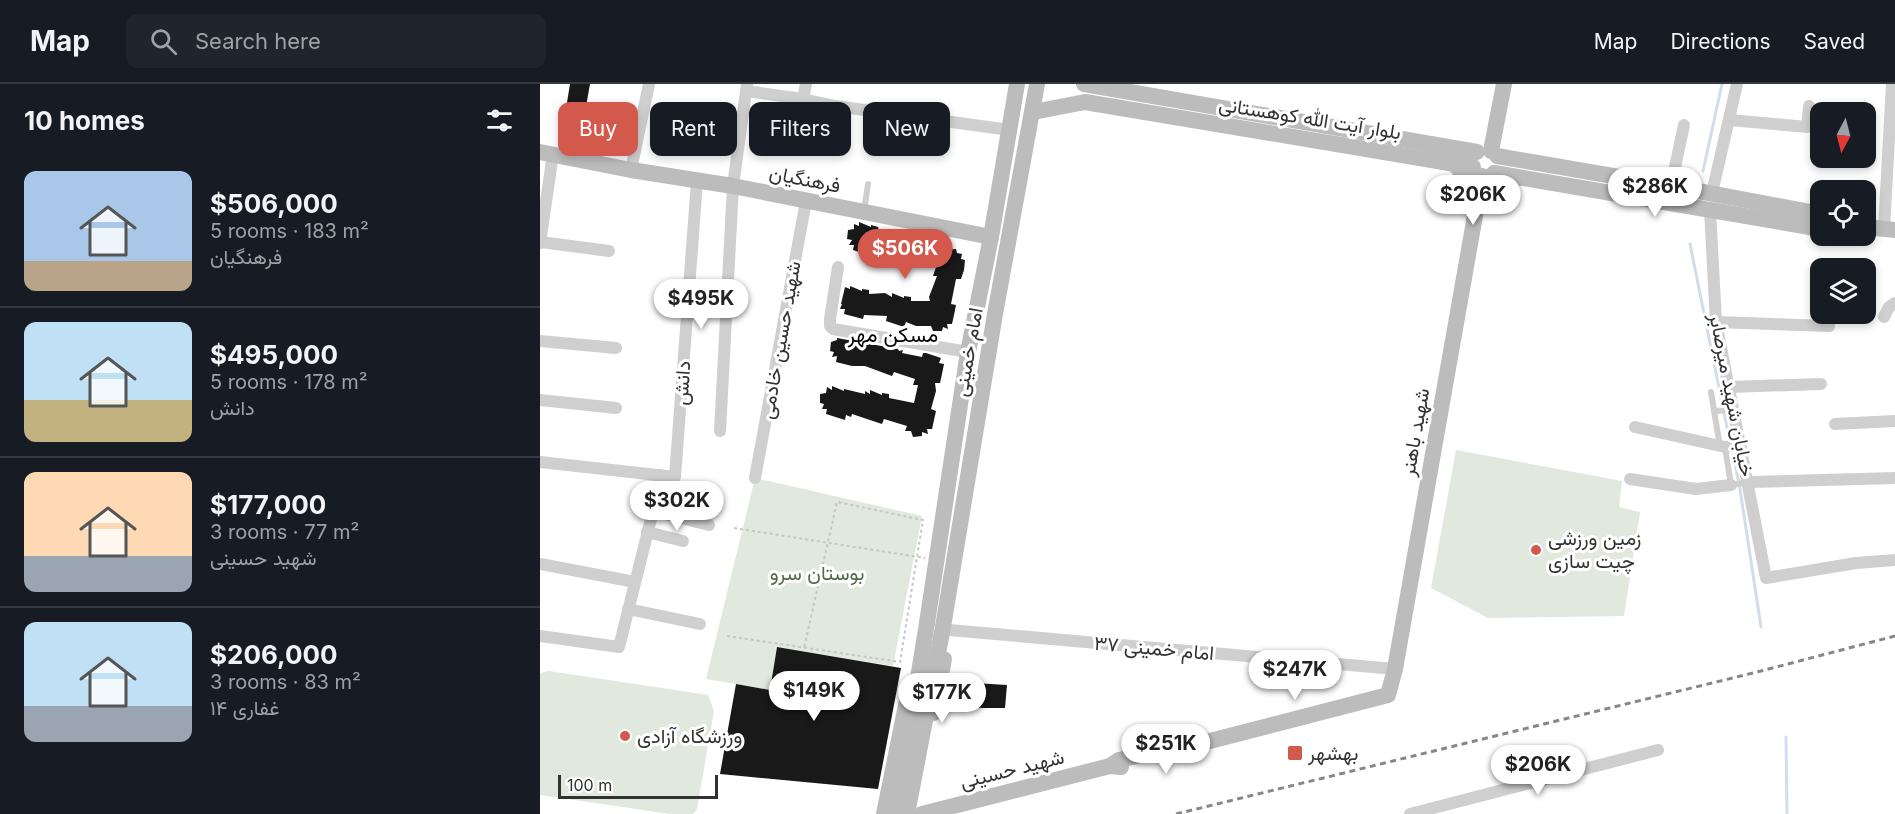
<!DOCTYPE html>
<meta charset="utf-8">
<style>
:root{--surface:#171b24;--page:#20242c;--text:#f1f3f6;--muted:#9ea1a6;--line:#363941;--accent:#d2594c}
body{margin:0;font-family:Inter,Vazirmatn,sans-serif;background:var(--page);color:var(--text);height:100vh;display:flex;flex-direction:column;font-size:22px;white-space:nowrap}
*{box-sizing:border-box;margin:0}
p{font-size:20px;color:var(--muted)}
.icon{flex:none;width:33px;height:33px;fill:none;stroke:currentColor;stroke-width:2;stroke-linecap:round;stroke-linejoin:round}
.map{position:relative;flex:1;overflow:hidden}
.panel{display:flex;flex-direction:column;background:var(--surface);width:540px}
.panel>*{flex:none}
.top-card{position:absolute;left:18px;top:18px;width:570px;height:54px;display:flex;gap:12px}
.needle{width:39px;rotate:187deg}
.buttons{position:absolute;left:1270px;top:18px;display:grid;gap:12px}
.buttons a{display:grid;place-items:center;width:66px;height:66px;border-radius:12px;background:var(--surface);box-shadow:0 3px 9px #0003;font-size:30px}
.scale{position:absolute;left:18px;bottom:15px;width:160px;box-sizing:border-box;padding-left:6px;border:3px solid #323232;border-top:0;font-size:16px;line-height:21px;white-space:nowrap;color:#323232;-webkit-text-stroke:4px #fff;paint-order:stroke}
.price{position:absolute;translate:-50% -51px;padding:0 14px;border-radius:21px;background:#fff;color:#222;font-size:20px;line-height:39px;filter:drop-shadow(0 2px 3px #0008)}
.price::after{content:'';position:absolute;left:50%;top:36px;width:18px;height:14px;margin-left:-9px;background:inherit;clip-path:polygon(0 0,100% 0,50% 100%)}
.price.active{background:var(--accent);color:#fff}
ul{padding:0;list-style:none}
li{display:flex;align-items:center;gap:18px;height:150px;padding:0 24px}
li+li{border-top:2px solid var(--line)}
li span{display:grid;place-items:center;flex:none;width:168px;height:120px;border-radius:12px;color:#555}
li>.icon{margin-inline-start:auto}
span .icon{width:72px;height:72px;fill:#fffc;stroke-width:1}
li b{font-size:26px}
h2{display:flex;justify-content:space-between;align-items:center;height:72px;padding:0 24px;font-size:26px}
.pill{padding:0 21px;border-radius:12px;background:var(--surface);box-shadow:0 3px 9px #0003;font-size:21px;line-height:54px}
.pill.active{background:var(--accent);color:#fff}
header{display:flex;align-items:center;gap:36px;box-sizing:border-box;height:84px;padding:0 30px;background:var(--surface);border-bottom:2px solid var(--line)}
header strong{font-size:28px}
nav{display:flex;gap:33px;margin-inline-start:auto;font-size:21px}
.search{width:420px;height:54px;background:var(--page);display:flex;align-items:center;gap:15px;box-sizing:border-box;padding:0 21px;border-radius:12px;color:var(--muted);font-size:22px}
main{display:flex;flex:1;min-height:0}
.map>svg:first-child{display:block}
.green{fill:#e1e8dd}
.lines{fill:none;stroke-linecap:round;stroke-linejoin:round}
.stream{stroke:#d2ddea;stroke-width:3}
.building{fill:#191919}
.path{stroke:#c6c6c6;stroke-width:2;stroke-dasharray:3 3;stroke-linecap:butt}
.lane{stroke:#cfcfcf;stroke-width:6}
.street{stroke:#cfcfcf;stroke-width:12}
.secondary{stroke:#bcbcbc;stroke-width:16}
.rail{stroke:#878787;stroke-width:3;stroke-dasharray:6 4.5;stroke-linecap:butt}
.secondary-bridge{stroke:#bcbcbc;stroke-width:16}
.poi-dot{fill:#d2594c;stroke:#fff;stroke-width:2}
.labels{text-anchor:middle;stroke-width:6;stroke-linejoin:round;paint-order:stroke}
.street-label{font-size:20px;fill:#323232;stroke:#fff}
.poi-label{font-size:20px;fill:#323232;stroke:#fff;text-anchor:start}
.park-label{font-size:20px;fill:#4f6a44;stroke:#fff}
.neighbourhood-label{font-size:21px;fill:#000;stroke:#fff}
</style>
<header>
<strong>Map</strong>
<div class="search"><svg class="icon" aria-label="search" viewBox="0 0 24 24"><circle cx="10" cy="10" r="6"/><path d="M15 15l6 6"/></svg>Search here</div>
<nav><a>Map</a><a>Directions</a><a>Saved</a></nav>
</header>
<main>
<section class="panel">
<h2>10 homes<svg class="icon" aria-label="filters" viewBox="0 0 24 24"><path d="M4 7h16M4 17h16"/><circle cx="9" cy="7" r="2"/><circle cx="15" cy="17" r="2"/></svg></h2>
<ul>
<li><span style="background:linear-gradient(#a9c7e8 75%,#b9a48a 0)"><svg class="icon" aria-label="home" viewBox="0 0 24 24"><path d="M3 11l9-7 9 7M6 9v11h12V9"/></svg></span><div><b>$506,000</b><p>5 rooms · 183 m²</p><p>فرهنگیان</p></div></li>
<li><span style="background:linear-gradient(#bfe0f5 65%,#c2b280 0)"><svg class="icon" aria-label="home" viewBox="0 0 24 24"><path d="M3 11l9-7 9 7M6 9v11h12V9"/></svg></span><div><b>$495,000</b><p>5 rooms · 178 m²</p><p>دانش</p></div></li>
<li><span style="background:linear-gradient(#ffd9b3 70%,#9aa5b1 0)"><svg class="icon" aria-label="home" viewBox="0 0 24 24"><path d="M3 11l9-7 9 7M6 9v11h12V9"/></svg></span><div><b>$177,000</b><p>3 rooms · 77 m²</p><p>شهید حسینی</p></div></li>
<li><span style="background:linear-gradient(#bfe0f5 70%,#9aa5b1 0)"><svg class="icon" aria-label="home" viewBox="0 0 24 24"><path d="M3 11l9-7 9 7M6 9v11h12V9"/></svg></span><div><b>$206,000</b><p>3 rooms · 83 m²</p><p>غفاری ۱۴</p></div></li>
</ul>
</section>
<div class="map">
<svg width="1355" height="730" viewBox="0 0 1355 730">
<rect width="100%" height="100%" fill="#fff"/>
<!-- green -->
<g class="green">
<polygon points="916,366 1082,397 1079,423 1100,428 1084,532 948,534 891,504"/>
<polygon points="215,394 382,432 353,582 237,563 230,606 166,595"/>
<polygon points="9,587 168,611 174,627 157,725 153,730 130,730 0,711 0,589"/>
</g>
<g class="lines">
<!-- stream -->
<g class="stream">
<polyline points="1163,87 1182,0"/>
<polyline points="1150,160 1190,358"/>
<polyline points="1192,364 1200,405 1221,543"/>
<polyline points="1246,653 1247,730"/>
</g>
</g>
<!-- building -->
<g class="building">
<polygon points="30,0 50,0 42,45 35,45 32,64 20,61"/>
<polygon points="319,138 331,143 331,141 338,143 339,146 356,146 363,149 363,146 382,150 382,153 386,153 385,158 388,159 388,166 403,169 404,166 416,165 417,169 422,170 421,175 425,176 424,186 421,195 416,195 411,220 416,221 414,231 412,240 407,240 408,245 403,243 402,247 393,247 391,242 376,242 366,238 364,243 346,237 347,232 324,231 323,235 304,230 305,225 300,225 302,220 301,220 305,203 310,205 310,202 322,207 322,205 329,206 329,210 345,209 352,213 352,209 364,214 364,212 371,213 371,217 390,217 389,213 397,192 393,192 397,180 377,174 375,179 365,176 357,173 358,168 338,169 333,167 332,172 313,166 314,161 309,161 312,156 307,155 308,146 314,145 314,140 319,142"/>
<polygon points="297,254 358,265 359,267 363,266 362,269 382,273 383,269 386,269 401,274 399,279 404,280 402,290 400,299 395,299 396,307 391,325 396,327 392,345 387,345 388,350 382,348 382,352 373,353 371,347 365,347 367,342 344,335 342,340 312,330 311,333 306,331 305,336 286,330 287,325 282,325 284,320 280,319 280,310 286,309 287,303 292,306 292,302 304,307 304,305 325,310 325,307 330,310 330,306 342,311 342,309 349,310 349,314 374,319 378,301 373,301 375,295 354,288 352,292 325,282 312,282 296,278 297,272 292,273 294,268 290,267 291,258 297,256"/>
<polygon points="237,563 361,584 338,705 180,690 196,600 230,606"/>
<polygon points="418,598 467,601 465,624 442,624 413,620"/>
</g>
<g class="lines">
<!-- path -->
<g class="path">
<polyline points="194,444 385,474"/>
<polyline points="187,552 360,578 383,436 297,418 264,564"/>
</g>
<!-- lane -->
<g class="lane">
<polyline points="291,48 295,22"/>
<polyline points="324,127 328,100"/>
<polyline points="1171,308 1179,357 1185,363 1191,401 1208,398"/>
<polyline points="1174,327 1194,326"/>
</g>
<!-- street -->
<g class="street">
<polyline points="206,7 263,15 295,22 470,46"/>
<polyline points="263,15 266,0"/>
<polyline points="1190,36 1267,43 1269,22"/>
<polyline points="91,86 109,0"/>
<polyline points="1131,102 1144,41"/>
<polyline points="1172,109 1197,0"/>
<polyline points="1170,126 1176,238 1226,494 1316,479 1355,476"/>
<polyline points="1344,145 1352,0"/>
<polyline points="0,158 69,167"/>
<polyline points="0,159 13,70"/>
<polyline points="298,183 290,235 290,242 293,245 428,268"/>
<polyline points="1344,233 1349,223 1355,219"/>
<polyline points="1176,238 1289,242"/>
<polyline points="0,257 76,264"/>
<polyline points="1189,303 1281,300"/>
<polyline points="0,316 76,324"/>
<polyline points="1295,340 1355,337"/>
<polyline points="1095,343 1185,363 1201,361"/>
<polyline points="180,347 193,102 207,0"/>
<polyline points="0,378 135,393 157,97"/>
<polyline points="215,394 266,117"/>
<polyline points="1090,395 1156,405 1191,401"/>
<polyline points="1208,398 1355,394"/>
<polyline points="113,427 169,441"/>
<polyline points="107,448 143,457"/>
<polyline points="0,480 95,498"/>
<polyline points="88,525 160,540"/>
<polyline points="409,546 855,585"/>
<polyline points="0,552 79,563 113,427 120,391"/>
<polyline points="870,730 1118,666"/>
</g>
<!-- secondary -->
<g class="secondary">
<polyline points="544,0 937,68"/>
<polyline points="493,28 545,18 933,83"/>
<polyline points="951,67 964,0"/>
<polyline points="0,68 91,86 193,102 451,153"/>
<polyline points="957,72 1131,102 1281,130"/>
<path d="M912,79C932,95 934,100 936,125L958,101L978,94"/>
<polyline points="954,89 1281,145"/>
<polyline points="1326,143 1355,146"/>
<polyline points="387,539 428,268 451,153 477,0"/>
<polyline points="403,543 455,230 497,0"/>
<polyline points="394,629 404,575"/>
<polyline points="570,682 579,676 656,658 670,657 848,611 855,585 942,92"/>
<polyline points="344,730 366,621"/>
<polyline points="382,730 570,682 581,683"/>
</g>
<!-- rail -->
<polyline class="rail" points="636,730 1221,587 1355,552"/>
<!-- secondary-bridge -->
<g class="secondary-bridge">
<polyline points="356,730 387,539"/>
<polyline points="367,730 403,543"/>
</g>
</g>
<!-- markers -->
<g class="poi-dot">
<circle cx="996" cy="466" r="6"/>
<circle cx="85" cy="652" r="6"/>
<rect x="747" y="661" width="16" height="16" rx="3"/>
</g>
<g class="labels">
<!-- street labels -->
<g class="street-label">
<text transform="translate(770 34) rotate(9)" y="7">بلوار آیت الله کوهستانی</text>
<text transform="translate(265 95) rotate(11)" y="7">فرهنگیان</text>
<text transform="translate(240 256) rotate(-80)" y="7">شهید حسین خادمی</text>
<text transform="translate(428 268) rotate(-80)" y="7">امام خمینی</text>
<text transform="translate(142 299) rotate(-86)" y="7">دانش</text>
<text transform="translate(1192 311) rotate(79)" y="7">خیابان شهید میرصابر</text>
<text transform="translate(875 348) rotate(-80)" y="7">شهید باهنر</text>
<text transform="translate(614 564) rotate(5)" y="7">امام خمینی ۳۷</text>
<text transform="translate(472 685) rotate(-14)" y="7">شهید حسینی</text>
</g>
<!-- poi labels -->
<g class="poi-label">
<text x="1008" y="461">زمین ورزشی<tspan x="1008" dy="23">چیت سازی</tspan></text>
<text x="97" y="659">ورزشگاه آزادی</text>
<text x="768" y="676">بهشهر</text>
</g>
<!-- park labels -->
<g class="park-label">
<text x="277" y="496">بوستان سرو</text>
</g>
<!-- neighbourhood labels -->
<g class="neighbourhood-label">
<text x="353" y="258">مسکن مهر</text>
</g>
</g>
</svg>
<div class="buttons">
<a><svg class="needle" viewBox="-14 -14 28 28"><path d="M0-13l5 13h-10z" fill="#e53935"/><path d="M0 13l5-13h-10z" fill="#9ea1a6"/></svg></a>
<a><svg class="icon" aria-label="locate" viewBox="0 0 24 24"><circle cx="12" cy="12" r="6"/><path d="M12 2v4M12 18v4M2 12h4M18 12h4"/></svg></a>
<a><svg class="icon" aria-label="layers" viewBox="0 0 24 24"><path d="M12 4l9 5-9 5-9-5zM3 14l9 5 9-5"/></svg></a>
</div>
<div class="scale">100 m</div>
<b class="price" style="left:1115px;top:134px">$286K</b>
<b class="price" style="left:933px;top:142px">$206K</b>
<b class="price active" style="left:365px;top:196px">$506K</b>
<b class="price" style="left:161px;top:246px">$495K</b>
<b class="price" style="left:137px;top:448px">$302K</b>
<b class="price" style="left:755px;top:617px">$247K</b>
<b class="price" style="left:274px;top:638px">$149K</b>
<b class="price" style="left:402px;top:640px">$177K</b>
<b class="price" style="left:626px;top:691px">$251K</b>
<b class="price" style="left:998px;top:712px">$206K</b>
<div class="top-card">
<a class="pill active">Buy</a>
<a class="pill">Rent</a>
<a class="pill">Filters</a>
<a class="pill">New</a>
</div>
</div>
</main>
